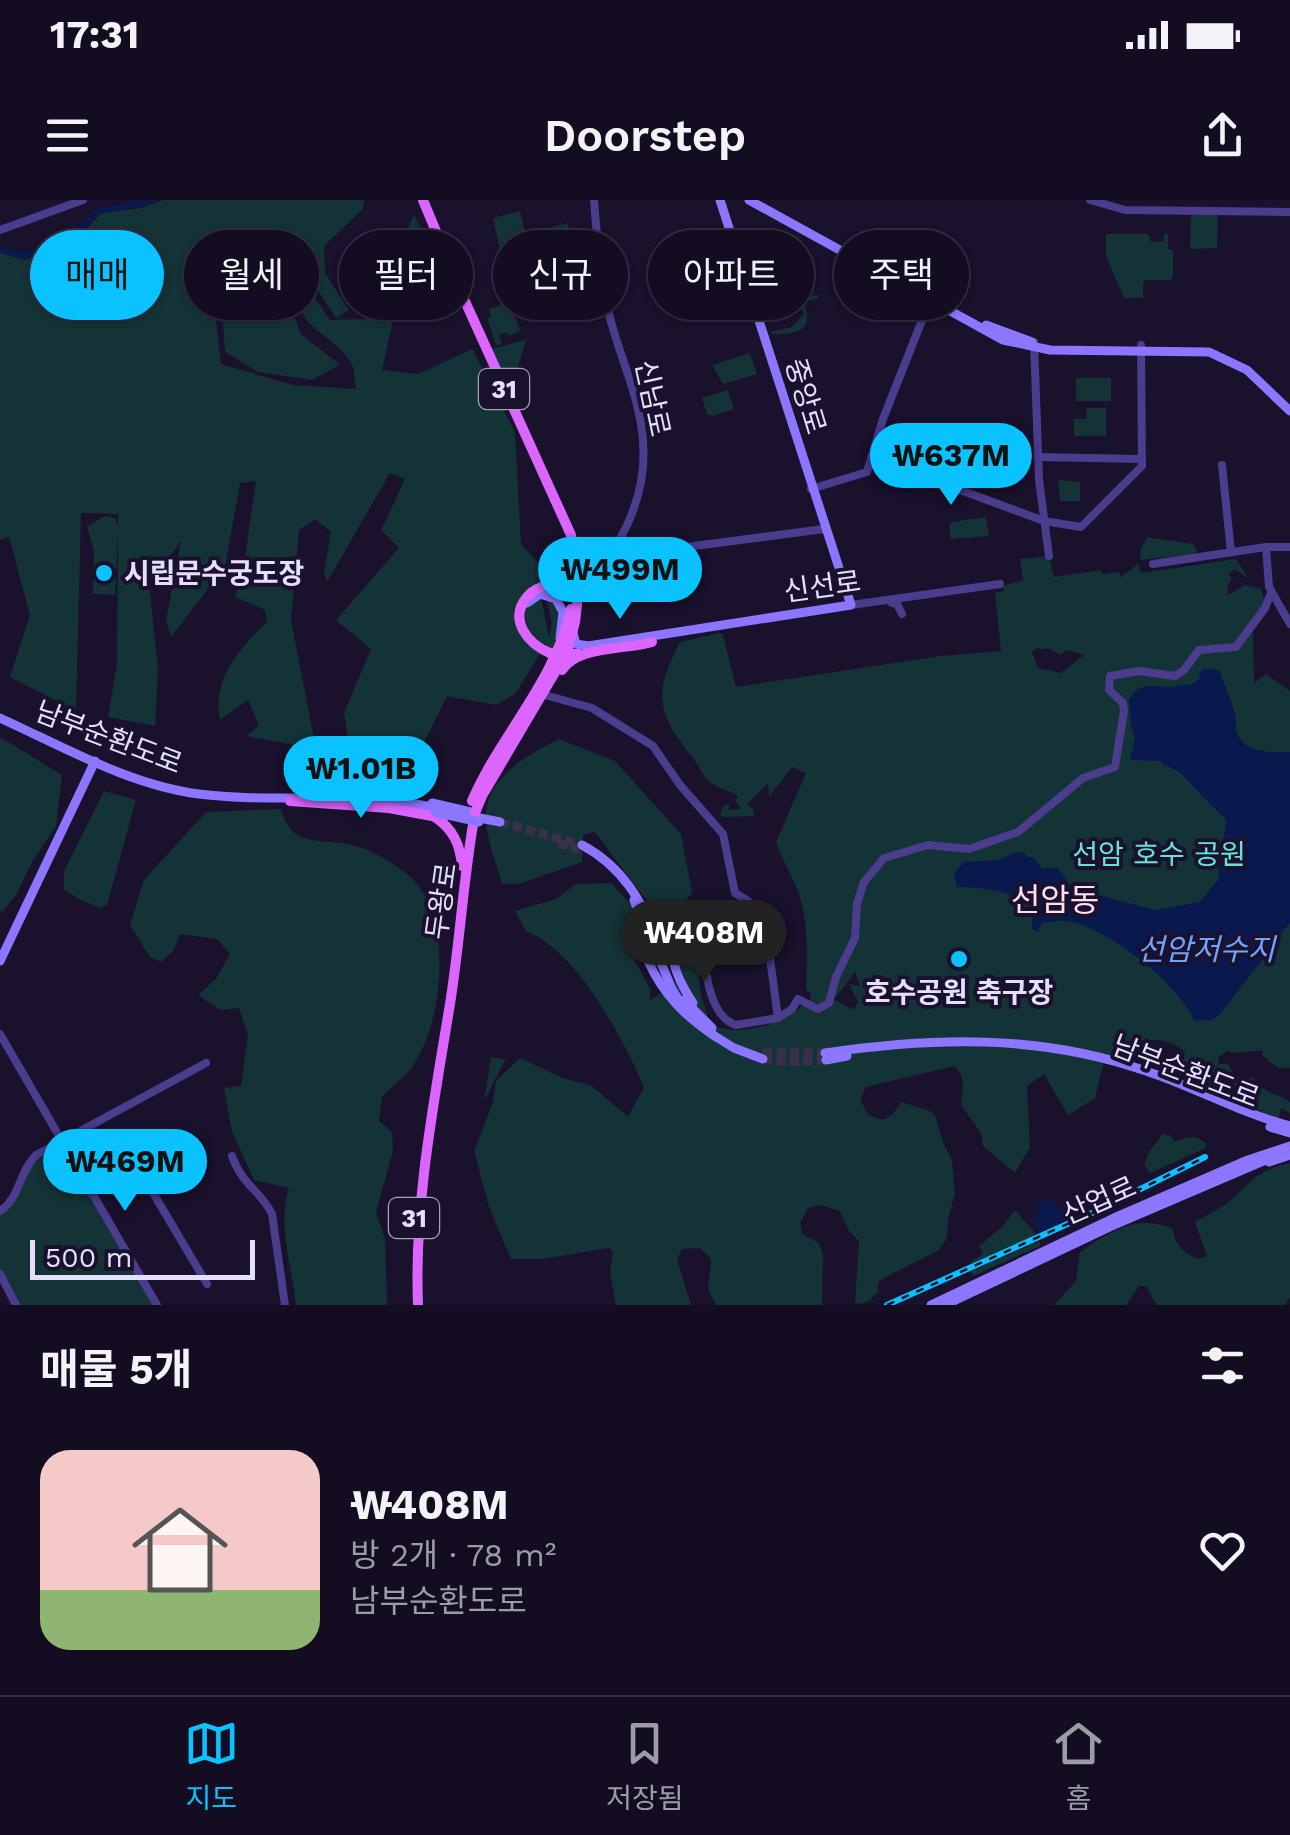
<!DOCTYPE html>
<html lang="ko">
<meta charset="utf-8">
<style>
:root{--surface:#140d22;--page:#1d162a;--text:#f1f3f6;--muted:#9d9ca5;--line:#332d40;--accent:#0ac2ff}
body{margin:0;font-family:"Work Sans","Noto Sans KR",sans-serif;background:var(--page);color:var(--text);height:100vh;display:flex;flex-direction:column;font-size:38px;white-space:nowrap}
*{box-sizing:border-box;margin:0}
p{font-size:32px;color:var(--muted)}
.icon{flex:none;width:55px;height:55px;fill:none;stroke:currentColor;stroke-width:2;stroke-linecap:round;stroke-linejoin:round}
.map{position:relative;height:1105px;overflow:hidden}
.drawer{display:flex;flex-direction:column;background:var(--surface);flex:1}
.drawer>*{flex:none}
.banner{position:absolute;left:30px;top:30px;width:1230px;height:90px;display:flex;gap:20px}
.scale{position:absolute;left:30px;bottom:25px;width:225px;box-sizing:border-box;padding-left:10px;border:5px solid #e6deff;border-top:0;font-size:28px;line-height:35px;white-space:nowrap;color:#e6deff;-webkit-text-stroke:8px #1a112d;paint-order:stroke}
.price{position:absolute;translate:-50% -85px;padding:0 22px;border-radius:35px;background:var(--accent);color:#111;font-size:32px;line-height:65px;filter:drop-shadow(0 2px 5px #0008)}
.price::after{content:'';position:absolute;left:50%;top:60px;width:30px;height:22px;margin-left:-15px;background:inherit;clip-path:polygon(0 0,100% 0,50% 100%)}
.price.selected{background:#222;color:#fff}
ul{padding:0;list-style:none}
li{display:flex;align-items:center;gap:30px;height:250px;padding:0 40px}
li+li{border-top:2px solid var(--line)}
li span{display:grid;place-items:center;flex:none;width:280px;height:200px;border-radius:30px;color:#555}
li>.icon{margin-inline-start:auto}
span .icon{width:120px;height:120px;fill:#fffc;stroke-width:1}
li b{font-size:42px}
h2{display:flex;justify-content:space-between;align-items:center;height:120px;padding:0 40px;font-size:42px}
.pill{padding:0 35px;border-radius:45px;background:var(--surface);box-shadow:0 2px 8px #0004,0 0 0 2px var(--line);font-size:35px;line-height:90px}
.pill.selected{background:var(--accent);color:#111}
.status{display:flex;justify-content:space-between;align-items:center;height:70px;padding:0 50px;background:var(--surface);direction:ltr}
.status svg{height:28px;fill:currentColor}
header{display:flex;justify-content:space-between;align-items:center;height:130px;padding:0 40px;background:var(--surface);font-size:45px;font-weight:600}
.dock{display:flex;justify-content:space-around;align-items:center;height:140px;border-top:2px solid var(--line);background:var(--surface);font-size:28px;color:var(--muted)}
.dock a{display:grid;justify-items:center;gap:5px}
.dock .selected{color:var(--accent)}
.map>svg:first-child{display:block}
.green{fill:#143337;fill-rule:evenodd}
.water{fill:#0a194d}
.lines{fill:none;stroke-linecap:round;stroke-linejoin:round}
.river{stroke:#0a194d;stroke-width:6}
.secondary-tunnel{stroke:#39304c;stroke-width:9;stroke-dasharray:9 4.5;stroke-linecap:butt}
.tertiary{stroke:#4b3c8d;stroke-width:8}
.secondary{stroke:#8c75ff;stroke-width:9}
.primary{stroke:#dc65ff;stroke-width:10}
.rail-casing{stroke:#0ac2ff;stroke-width:6}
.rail{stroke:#1a112d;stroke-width:2.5;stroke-dasharray:8;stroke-linecap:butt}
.secondary-bridge{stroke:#8c75ff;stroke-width:9}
.primary-bridge{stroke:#dc65ff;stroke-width:10}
.poi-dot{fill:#0ac2ff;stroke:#1a112d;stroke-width:4}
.labels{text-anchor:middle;stroke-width:8;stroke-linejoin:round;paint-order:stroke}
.shield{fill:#1a112d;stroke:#a9a0c0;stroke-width:2.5}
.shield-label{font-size:25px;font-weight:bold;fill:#e6deff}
.street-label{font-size:28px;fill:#e6deff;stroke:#1a112d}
.poi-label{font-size:28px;font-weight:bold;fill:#e6deff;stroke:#1a112d;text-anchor:start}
.park-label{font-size:28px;fill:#65e3d6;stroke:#1a112d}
.water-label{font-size:30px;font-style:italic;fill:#6ca5ff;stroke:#1a112d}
.quarter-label{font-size:32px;fill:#ffe0ef;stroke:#1a112d}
</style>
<div class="status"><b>17:31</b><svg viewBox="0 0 49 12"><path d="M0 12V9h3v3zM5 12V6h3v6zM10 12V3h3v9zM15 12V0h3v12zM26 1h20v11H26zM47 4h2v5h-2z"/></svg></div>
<header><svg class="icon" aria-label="menu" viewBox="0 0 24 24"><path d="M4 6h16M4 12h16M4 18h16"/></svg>Doorstep<svg class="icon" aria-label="share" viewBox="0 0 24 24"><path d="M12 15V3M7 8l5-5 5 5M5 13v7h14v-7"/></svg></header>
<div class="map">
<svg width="1290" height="1105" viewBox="0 0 1290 1105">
<rect width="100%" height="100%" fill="#1a112d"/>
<!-- green -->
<g class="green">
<path d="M163,0H364L363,9L324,46L325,73L349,110L336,118L302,67L287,93L300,133L340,165L312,180L258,172L225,152L222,104L215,112L221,164L293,185L356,189C355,182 355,171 352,165C338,133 284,128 302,79L330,120L366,119L414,15L435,55L399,92L382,170L419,174L472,149L515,232L521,344L553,379L531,391L517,425L525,442L541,452L515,494L496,505L447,496L411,569L348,537L344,513L371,449L336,420L399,348L381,330L405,279L390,273L327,382L324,373L331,332L315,319L299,330L291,420L316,549L246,536L259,526L248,500L220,520C211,481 240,447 267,422L265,410L235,397L244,364L256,281L240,283L225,367L171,437L166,420L181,341L149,384L158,470L155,526L108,517L117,464L118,329L115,395L93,394L94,351L87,326L105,316L115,318L118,326V314L81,313L76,511L10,477L30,415L9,337L0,340V52L24,60L75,42L101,13L141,8Z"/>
<polygon points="1191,10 1218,10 1217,48 1190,49"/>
<polygon points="520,11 530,53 502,60 493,18"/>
<polygon points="568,23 572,42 545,49 540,30"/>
<polygon points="1106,34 1148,34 1151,42 1163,42 1164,34 1168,34 1168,49 1173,50 1173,77 1171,80 1146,80 1143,83 1143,98 1124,98 1106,56"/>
<path d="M784,66L797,70L807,96L818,95V98L804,102C814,132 797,134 772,134L770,132L792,127L804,114L792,75L777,78L770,76L785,71Z"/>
<polygon points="510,102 520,131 508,136 507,132 499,135 502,144 496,145 487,118 491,117 489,109"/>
<polygon points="526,140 518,167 498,176 487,150"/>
<polygon points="750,153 757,174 723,184 712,165"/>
<rect x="1076" y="178" width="35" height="23"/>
<polygon points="728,190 734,209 713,216 707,214 702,198"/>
<polygon points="1087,208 1106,208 1106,236 1074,236 1074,219 1086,219"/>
<polygon points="1058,280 1080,282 1080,301 1060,301"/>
<polygon points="986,317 989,336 951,339 949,326 951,322"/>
<polygon points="1147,337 1193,344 1197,350 1196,354 1141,360 1140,351"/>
<path d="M1049,356L1054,377L1101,370L1102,374L1119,372L1121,377L1138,364L1141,373L1236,359L1249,379L1235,369L1228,375L1232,378L1227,388L1228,395L1245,385L1261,389L1264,399L1268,401L1253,425L1254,483L1266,474L1290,491V868H1278L1262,855L1263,851C1250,849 1239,856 1227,851L1219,857L1218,864H1228C1234,876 1239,879 1253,878C1267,896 1275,891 1290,902V913L1281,908L1279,918L1268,916L1231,894L1204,884L1191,865L1183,863L1185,852C1153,826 1133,847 1103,865L1095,898L1068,915L1044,874L1027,886L1030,947L1015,973L983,946L981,933L961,905C962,890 967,876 954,866L866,887L860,899L868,915L883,920L893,914L901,902L930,911L936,917L943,943L952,960L955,993L948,1019L947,1037L939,1050L882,1079L878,1083V1092L869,1101L859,1104L855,1102L859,1041L849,1031L840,1011L821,1005L808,1008L800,1023L802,1034L819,1043L823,1055L822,1105H716L708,1090L711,1059L700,1048L682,1049L677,1060L691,1105H616L610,1072L613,1052L609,1048L542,1059H511L489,1007L474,951L493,902L496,881L520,858L563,878L592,886L628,917L644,887C622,837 578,752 526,731L515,711L556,699L576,684L611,683L636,710L650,705L595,632L583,635L582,662L519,684H502C497,665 488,643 486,623C482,579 526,556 559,539L615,561L681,634L692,693L668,719L634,723L636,740L632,755L650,789V800L669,789L672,783L685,779L674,753L680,737L694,734L701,795L708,817L716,827C745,835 781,825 803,805L825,809L835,800L854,810L858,802L849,784L860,786L855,772L836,797L823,805L810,802L811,793L806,790C807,756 809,726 799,694C793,677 782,660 776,642L806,573L792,567L769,597L768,583L747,604L754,610V616L724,617L720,615L723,606L729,604V610L741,609L736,601L738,596C729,589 719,590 710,582C702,576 699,565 692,557C656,511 653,494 680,442L720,433L723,435L736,487L940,456L1001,451L995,393L1004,391L1003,386L1023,380L1020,359ZM1045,447L1061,455L1066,450L1084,455L1061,473L1038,468L1032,452L1038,448L1044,450Z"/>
<path d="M546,396L559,404V437L554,449C533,441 519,424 528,401L541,397L549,438L552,423Z"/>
<polygon points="0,537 62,575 56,626 32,662 16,695 3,711 0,711"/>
<polygon points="104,591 136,600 107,705 100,708 77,698 64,689 64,671"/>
<path d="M281,609C292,653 328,635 362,648C376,652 391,663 403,671C456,706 445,825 410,870C402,880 390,887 382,897L379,921L392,932L393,951L376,1012L385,1039L387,1105H296C292,1066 277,1026 289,988L254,980L232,932L224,888L241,886L248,836L239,808L220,810L198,795L216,779L230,754L217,739L180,734L174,750L161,762L150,757L130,725L144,680L206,612Z"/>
<polygon points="491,857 505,860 484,901"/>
<path d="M1163,934L1171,936L1174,942C1186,937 1196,934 1206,944V948L1150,973L1144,965L1149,952Z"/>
<polygon points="62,941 157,1105 16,1105 0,1074 0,1011 7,1007 28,963"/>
<path d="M1290,963V1097L1285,1105H1157L1146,1086H1139L1126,1105H1054L1076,1081L1080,1052C1110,1032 1136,1013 1173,1029C1175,1046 1184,1053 1199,1059L1207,1056L1195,1022C1206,1015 1220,1009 1230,1001C1253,980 1258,970 1290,963Z"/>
<polygon points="1015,1010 1037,1035 971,1064 973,1060 983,1054 979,1046 1003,1026"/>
<polygon points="1040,1041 1040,1046 973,1076 971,1071"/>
</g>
<!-- water -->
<g class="water">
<path d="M1205,468L1219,470C1224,484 1231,499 1235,514C1237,519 1235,525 1236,530C1242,553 1271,553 1290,552V723L1275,740V748L1263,759L1220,814L1212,820L1194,821C1182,787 1106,725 1066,721C1058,720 1049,723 1042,723L1038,731L1032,729V707C1012,691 983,687 957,687L954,674L963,662L999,660L1016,652L1024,653L1027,657H1033L1042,668H1057L1073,688L1155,710L1200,702L1219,678C1216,651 1224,645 1226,620L1178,571L1163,565L1161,561L1130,560L1135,538C1130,528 1130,510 1129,500C1138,482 1150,486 1167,487C1176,488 1180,483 1191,485L1200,478L1199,473Z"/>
<polygon points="1050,998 1062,1009 1064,1004 1064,1012 1067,1009 1070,1018 1068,1022 1041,1034 1031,1020 1038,1016 1034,1012 1040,1008 1038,1001 1048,1002"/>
</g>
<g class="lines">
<!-- river -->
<polyline class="river" points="0,50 22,56 67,42 96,12 154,0"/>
<!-- secondary-tunnel -->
<g class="secondary-tunnel">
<polyline points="500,622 582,645"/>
<polyline points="559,643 579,650"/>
<polyline points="763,852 825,853"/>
<polyline points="763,859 795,862 826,860"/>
</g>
<!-- tertiary -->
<g class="tertiary">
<polyline points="1090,0 1125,10 1290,12"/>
<polyline points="0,30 83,0"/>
<polyline points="1034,142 1039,280 1049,356"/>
<polyline points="871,257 1044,321 1081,327 1142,266 1141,145"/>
<polyline points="1038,257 1141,259"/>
<polyline points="1222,265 1231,352"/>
<polyline points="811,289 867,272 883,219 932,95"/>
<polyline points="618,345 641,353 824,329"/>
<polyline points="1266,347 1269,387 1290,424"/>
<polyline points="1153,364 1266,347 1290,347"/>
<path d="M579,387C626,348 652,286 641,224C635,186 618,151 609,114C600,76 597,38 594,0"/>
<polyline points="892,403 897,404 902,414"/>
<polyline points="851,405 1000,384"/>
<polyline points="541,494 592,508 653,546 680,585 723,634 735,693 748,701 766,729 778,818 792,809 798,799 818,809 829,803 836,777 855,738 857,704 864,682 884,658 928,645 969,649 1018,632 1083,578 1115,567 1124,511 1123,503 1109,490 1110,476 1139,471 1175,476 1184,470 1199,450 1236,447 1265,408 1271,393"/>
<path d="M701,722C704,751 704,815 736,825L778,818"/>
<polyline points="0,834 157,1105"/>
<path d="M232,956C242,985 261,991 272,1014L285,1105"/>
<polyline points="91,993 135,968 139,969 207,1084"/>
<path d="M0,1011C20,998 19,972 36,955L206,863"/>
<polyline points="0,1074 16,1105"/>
</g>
<!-- secondary -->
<g class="secondary">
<polyline points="749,0 1003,140 1050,150 1209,152 1247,170 1290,211"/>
<polyline points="986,125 1032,142"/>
<polyline points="527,403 540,394 556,399 563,412 560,438"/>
<polyline points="573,433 576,444 588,446 851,405 720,0"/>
<path d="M0,518C64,547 129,585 199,594C278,604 358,590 436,608"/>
<polyline points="432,603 475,613"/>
<polyline points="480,618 500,622"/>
<path d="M582,645C623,667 642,701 659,744"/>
<path d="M634,700L643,725L645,749L651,752L648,761C664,796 685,816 716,837"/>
<polyline points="655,720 664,735 676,737"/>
<path d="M676,737C665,755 682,787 693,803"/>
<polyline points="673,739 701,722"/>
<polyline points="658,756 672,789 683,807"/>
<polyline points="0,761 95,561"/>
<polyline points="684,800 712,828"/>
<polyline points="713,835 734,848 763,859"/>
<path d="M825,853C934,837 1040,834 1146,871C1195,887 1240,913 1290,926"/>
<polyline points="826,860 847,856"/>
<polyline points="1269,962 1290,955"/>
<polyline points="931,1105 1114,1018 1248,960 1290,946"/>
<polyline points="945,1105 1116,1024 1273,957"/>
</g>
<!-- primary -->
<g class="primary">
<path d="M550,453C528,444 508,420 527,397C543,378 566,392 571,357"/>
<path d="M562,470C578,445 626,450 652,442"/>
<polyline points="290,601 389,608 443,618"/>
<path d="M472,601C501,534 555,482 571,409"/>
<path d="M435,617C453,629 460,644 462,666"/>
<path d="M418,1105C414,1005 433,908 449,810C460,745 463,678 475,613L482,596L567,452L575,422L580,378L571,335L464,99L423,0"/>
</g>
<!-- rail casing -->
<g class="rail-casing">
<polyline id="rail" points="887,1105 1092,1013 1205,957"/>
</g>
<!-- rail -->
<use href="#rail" class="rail"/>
<!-- secondary-bridge -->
<g class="secondary-bridge">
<polyline points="435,612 479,622"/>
<polyline points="654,746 658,756"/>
<polyline points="1270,927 1290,933"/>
</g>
<!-- primary-bridge -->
<polyline class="primary-bridge" points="550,453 579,454"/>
</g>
<!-- markers -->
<g class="poi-dot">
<circle cx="104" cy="373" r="10"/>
<circle cx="959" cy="759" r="10"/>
</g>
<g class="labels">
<!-- shield labels -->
<g class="shield">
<rect x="479" y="169" width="50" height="40" rx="8"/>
<rect x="389" y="998" width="50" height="40" rx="8"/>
</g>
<g class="shield-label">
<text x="504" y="198">31</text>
<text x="414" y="1027">31</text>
</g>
<!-- street labels -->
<g class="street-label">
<text transform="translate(806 196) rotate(73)" y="10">중앙로</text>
<text transform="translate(653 198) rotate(78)" y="10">신남로</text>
<text transform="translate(822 386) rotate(-8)" y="10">신선로</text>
<text transform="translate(109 537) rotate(21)" y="10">남부순환도로</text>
<text transform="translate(441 701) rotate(-82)" y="10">두왕로</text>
<text transform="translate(1186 871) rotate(21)" y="10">남부순환도로</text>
<text transform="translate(1099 1000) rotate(-24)" y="10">산업로</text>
</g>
<!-- poi labels -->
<g class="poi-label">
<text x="124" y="383">시립문수궁도장</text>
<text x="959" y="802" text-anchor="middle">호수공원 축구장</text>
</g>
<!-- park labels -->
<g class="park-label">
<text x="1159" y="664">선암 호수 공원</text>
</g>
<!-- water labels -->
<g class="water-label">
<text x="1206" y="760">선암저수지</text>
</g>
<!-- quarter labels -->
<g class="quarter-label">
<text x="1055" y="711">선암동</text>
</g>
</g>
</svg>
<div class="scale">500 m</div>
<b class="price" style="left:951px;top:308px">₩637M</b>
<b class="price" style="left:620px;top:422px">₩499M</b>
<b class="price" style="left:361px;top:621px">₩1.01B</b>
<b class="price selected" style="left:704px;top:785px">₩408M</b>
<b class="price" style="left:125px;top:1014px">₩469M</b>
<div class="banner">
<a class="pill selected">매매</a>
<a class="pill">월세</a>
<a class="pill">필터</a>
<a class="pill">신규</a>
<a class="pill">아파트</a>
<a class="pill">주택</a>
</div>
</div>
<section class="drawer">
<h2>매물 5개<svg class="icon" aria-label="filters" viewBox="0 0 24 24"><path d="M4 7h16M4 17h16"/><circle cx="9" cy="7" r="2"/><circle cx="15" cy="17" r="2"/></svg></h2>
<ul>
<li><span style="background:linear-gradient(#f6c9c9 70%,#8fb573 0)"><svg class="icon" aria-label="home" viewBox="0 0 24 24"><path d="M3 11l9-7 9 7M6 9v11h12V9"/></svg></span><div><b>₩408M</b><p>방 2개 · 78 m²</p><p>남부순환도로</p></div><svg class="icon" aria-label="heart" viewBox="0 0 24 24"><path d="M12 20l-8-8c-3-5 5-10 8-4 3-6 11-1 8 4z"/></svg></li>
</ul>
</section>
<nav class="dock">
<a class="selected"><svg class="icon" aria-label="map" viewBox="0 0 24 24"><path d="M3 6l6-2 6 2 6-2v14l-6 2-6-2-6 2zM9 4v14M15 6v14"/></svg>지도</a>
<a><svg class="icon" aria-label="saved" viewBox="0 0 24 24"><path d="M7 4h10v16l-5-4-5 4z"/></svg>저장됨</a>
<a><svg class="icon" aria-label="home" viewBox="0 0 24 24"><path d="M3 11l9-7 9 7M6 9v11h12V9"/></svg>홈</a>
</nav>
